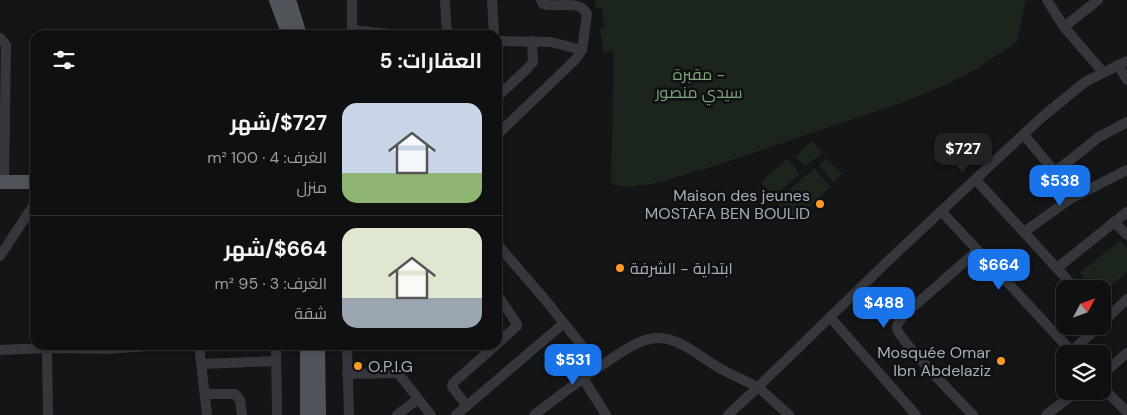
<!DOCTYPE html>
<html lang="ar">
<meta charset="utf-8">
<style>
:root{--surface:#0f1011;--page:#1d1e1f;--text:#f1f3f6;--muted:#9b9d9f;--line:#2f3031;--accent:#1a73e8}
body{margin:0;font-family:"DM Sans",Cairo,sans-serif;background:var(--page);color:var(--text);direction:rtl;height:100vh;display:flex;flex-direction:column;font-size:19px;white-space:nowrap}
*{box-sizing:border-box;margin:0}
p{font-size:16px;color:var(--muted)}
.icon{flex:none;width:28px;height:28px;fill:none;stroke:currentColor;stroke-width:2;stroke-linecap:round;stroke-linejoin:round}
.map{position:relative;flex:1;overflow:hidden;direction:ltr}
.drawer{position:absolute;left:30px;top:30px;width:472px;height:320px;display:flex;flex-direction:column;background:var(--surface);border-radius:15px;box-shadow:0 2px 8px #0003,0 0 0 1px var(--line);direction:rtl}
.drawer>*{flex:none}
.needle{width:32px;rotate:49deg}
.controls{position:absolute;left:1056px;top:280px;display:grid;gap:10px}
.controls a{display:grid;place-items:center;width:55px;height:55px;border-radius:10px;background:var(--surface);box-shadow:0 2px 8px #0003,0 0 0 1px var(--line);font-size:25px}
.price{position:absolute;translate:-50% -42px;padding:0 11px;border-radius:10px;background:var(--accent);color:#fff;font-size:16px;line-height:32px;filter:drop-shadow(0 1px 2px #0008)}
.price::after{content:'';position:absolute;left:50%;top:30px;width:15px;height:11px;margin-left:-8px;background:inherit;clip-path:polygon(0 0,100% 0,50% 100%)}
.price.selected{background:#222;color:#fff}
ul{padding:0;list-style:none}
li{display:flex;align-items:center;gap:15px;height:125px;padding:0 20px}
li+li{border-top:1px solid var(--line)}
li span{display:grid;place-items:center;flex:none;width:140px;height:100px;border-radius:15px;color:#555}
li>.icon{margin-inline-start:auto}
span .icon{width:60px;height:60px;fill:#fffc;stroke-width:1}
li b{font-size:21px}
h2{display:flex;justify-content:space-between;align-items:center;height:60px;padding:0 20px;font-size:21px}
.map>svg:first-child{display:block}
.green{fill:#1c251c}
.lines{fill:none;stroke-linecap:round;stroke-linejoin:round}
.minor{stroke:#35373c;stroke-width:10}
.major{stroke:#51545b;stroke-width:14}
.poi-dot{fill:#fd9a26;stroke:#0f1011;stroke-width:2}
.labels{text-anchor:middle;stroke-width:5;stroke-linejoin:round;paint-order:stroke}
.park-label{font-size:16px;fill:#7ea47b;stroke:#0f1011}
.poi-label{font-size:16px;fill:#a5adb8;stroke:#0f1011;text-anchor:end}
</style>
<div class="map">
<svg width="1127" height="415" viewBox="0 0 1127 415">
<rect width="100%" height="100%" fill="#141517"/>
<!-- green -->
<g class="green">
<polygon points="595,0 1026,0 1017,42 976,69 945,85 904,102 708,168 652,184 626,187 611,184 614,51 603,52 600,28 605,28 601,8 596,9"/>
<polygon points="812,141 823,152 805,167 795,157"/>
<polygon points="827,158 842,174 833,182 819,165"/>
<polygon points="787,159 800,174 774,197 761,182"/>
<polygon points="814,168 831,187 794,221 776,202"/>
<polygon points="1120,240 1127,249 1127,272 1103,293 1102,289 1093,289 1080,273"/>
</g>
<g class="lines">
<!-- minor -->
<g class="minor">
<polyline points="352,0 352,27 353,30 396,35"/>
<polyline points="445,0 447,35"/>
<polyline points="492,0 494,35"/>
<path d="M541,0L543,4L547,5C560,7 580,0 587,14L582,50"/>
<polyline points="1047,0 1064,27 1103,72"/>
<polyline points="1064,27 1098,0"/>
<polyline points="0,38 6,45 4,182"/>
<polyline points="498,41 551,42 582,50 575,60 498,134"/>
<polyline points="1118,65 1127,80"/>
<polyline points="498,96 525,71 533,62 532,41"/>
<polyline points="1024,135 1055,172 1070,199 1127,170"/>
<polyline points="1055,172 1099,137 1127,122"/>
<polyline points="976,180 1076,289"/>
<polyline points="942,212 1074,354"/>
<polyline points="1114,222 1127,235"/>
<polyline points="1024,232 1070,199"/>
<path d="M498,245L547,302L599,367C615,357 632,343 650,339C675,333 697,355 716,366C729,374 744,380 758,387L728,415"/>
<polyline points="0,256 35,203"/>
<polyline points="1057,268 1127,212"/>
<polyline points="498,296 517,324 517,326 498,343"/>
<polyline points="830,317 916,415"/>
<polyline points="1102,323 1127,299"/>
<polyline points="199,345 207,415"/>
<polyline points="276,345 277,415"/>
<polyline points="347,345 349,415"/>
<polyline points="47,348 48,415"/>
<polyline points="0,350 47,348 108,349 163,345"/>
<polyline points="1072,351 1099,326"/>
<polyline points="202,364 276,361"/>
<polyline points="599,367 583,378 606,415"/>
<polyline points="1105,372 1127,353"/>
<polyline points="347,374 398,373 431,415"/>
<polyline points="1102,387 1127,412"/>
<polyline points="205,394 235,394 240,400 242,415"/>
<polyline points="467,406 452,387 453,383 496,345"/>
<polyline points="397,415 418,399"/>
<polyline points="456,415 564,323"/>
<polyline points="534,415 583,378"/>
<polyline points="789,415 758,387 891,258 1042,117 1085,82 1127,61"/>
<path d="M973,415C961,403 899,339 897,329C896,323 901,320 904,315L978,250"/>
<polyline points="1046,415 1078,391"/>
</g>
<!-- major -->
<g class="major">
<polyline points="276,0 289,35"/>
<polyline points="289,0 300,35"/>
<polyline points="0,182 35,182"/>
<polyline points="307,345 307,415"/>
<polyline points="318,345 319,415"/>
</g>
</g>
<!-- markers -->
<g class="poi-dot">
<circle cx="820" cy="204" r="5"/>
<circle cx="620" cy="268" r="5"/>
<circle cx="1001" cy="361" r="5"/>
<circle cx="358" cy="366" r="5"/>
</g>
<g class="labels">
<!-- park labels -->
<g class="park-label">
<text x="699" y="80">مقبرة -<tspan x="699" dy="18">سيدي منصور</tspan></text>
</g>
<!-- poi labels -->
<g class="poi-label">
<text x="810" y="201">Maison des jeunes<tspan x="810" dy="18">MOSTAFA BEN BOULID</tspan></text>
<text x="630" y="274" text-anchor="start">ابتداية - الشرفة</text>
<text x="991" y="358">Mosquée Omar<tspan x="991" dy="18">Ibn Abdelaziz</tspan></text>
<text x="368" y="372" text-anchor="start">O.P.I.G</text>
</g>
</g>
</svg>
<div class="controls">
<a><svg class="needle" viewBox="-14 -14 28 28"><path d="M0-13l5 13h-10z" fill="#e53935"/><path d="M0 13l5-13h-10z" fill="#9b9d9f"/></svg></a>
<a><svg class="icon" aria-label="layers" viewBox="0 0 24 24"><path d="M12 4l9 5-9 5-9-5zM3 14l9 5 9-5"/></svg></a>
</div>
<b class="price selected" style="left:963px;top:175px">$727</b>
<b class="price" style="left:1060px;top:207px">$538</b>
<b class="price" style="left:999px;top:291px">$664</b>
<b class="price" style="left:884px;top:329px">$488</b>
<b class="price" style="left:573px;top:386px">$531</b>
<section class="drawer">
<h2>العقارات: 5<svg class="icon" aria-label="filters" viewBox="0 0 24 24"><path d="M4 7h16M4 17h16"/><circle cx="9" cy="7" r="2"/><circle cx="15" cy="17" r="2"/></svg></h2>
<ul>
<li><span style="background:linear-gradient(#c9d6e8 70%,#8fb573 0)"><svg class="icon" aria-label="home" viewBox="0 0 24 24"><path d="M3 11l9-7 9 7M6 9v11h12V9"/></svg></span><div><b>$727/شهر</b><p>الغرف: 4 · 100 m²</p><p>منزل</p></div></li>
<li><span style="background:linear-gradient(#dfe7d0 70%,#9aa5b1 0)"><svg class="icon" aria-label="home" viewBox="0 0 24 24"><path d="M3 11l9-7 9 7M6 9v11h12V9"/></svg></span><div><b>$664/شهر</b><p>الغرف: 3 · 95 m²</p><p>شقة</p></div></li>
</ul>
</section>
</div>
